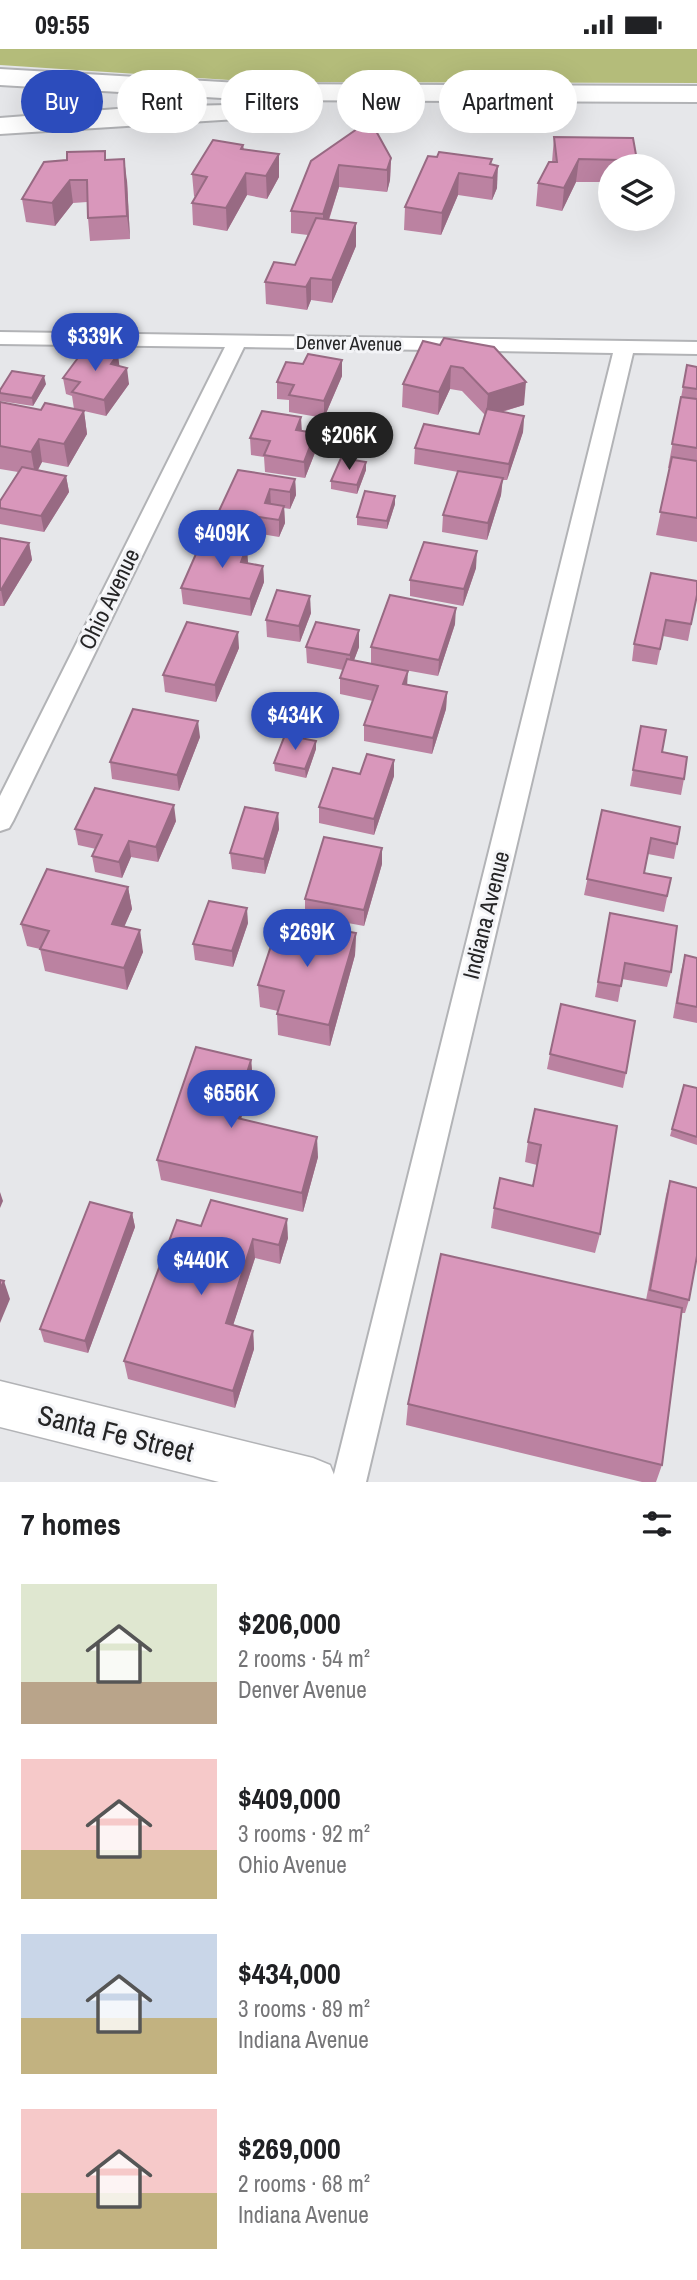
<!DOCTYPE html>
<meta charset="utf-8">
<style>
:root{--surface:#fff;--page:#f2f2f2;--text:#202124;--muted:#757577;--accent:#2c4cbc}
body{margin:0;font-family:"Archivo Narrow",sans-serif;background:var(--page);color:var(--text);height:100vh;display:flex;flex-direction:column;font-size:26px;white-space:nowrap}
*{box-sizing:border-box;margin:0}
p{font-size:23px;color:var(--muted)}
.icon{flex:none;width:38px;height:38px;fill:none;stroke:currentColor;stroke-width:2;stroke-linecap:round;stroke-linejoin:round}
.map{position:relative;height:1433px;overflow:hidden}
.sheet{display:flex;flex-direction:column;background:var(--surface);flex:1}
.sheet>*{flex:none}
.guide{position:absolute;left:21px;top:21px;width:656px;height:63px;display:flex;gap:14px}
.fabs{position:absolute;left:598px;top:105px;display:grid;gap:14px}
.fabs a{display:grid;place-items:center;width:77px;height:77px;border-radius:50%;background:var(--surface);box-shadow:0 7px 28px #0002;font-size:35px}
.price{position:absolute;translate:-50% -60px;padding:0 16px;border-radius:24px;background:var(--accent);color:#fff;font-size:23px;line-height:46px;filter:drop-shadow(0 2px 4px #0008)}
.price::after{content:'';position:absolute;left:50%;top:42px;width:21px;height:16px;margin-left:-10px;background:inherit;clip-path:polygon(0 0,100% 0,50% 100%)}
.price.active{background:#222;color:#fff}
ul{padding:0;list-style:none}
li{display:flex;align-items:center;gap:21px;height:175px;padding:0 21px}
li span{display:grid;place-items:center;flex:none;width:196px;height:140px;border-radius:0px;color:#555}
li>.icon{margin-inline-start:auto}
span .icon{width:84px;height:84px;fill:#fffc;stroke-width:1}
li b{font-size:30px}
h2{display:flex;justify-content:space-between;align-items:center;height:84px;padding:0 21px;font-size:30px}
.chip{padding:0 24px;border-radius:32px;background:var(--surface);box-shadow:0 7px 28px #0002;font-size:24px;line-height:63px}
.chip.active{background:var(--accent);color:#fff}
.status{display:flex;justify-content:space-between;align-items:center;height:49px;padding:0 35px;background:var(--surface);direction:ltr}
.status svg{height:19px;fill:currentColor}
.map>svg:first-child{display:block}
.green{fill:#b4bc7a}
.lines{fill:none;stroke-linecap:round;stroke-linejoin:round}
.minor-casing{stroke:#b2b3b6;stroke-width:4}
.secondary-casing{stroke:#b2b3b6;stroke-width:3}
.primary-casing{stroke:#b2b3b6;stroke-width:4}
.minor{fill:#fff;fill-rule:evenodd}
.secondary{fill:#fff;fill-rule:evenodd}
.primary{fill:#fff;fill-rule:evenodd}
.wall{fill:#bb82a1}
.shaded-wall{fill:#986a83}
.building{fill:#d997bb;stroke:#986a83;stroke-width:2}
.labels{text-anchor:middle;stroke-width:6;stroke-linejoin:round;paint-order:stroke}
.far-street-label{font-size:19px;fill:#252526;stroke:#f3f4f7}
.street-label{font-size:23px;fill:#252526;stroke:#f3f4f7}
.near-street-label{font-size:28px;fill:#252526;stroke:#f3f4f7}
</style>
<div class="status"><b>09:55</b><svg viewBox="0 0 49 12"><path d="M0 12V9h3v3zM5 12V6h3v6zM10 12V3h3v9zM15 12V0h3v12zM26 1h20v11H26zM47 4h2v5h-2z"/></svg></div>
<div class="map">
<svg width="697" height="1433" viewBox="0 0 697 1433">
<rect width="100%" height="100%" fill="#e6e7ea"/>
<!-- green -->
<polygon class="green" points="0,0 697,0 697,34 260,33 0,16"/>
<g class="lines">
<!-- minor casing -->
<g class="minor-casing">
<polygon id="minor" points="0,283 697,293 697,305 633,304 366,1433 332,1433 613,304 244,298 13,772 9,779 0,782 0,747 225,298 0,295"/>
</g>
<!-- secondary casing -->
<g class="secondary-casing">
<polygon id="secondary" points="0,1332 313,1409 330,1416 337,1433 219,1433 0,1378"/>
</g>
<!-- primary casing -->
<g class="primary-casing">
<g id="primary">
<polygon points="0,20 256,35 697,37 697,53 256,51 0,36"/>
<polygon points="228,56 237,58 241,64 237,70 0,85 0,69 143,58"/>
</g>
</g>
<!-- minor -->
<use href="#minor" class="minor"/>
<!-- secondary -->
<use href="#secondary" class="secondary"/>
<!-- primary -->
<use href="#primary" class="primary"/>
</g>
<!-- wall -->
<g class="wall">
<polygon points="554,88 638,117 655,117 611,117 611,133 576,133 562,162 536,157 538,134 552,113"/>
<polygon points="243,96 244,100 279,105 279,128 267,150 247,146 227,182 193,176 192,154 195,148 194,147 192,125"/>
<polygon points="437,108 492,110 491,116 497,139 492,151 458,146 441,186 404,181 405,158"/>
<polygon points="391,109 390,131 387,143 339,138 329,171 356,197 332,254 311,251 307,261 266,255 265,233 295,216 308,186 291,184 291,162 311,112"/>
<polygon points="106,111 127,132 130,190 90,192 88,169 87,153 73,154 55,177 26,173 22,150"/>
<polygon points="423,292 524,356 502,363 524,367 523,383 507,431 502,431 501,446 487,491 442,483 443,466 458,423 414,415 415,399 479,385 485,366 462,342 450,340 438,366 402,358 403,335"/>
<polygon points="342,311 342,327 324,369 289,363 289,351 277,350 277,333 303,315"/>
<polygon points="687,316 697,318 697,493 656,486 670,419 668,419"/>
<polygon points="119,317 129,335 106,367 84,362 87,385 68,418 42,413 38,421 66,427 69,443 44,483 0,475 0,452 18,423 0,420 0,353 41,361 74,360 72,347 66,345 63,329"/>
<polygon points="46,335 33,357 0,352 0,341"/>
<polygon points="302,382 315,384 316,401 305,429 265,423 264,408 251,406 250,389"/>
<polygon points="366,413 366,421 357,445 331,440 331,432"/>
<polygon points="295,430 296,446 290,460 284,459 285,474 279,488 221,478 219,462"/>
<polygon points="395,447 395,455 387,480 357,476 357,468"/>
<polygon points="0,489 29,494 32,511 4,557 0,557"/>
<polygon points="248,513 248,514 263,517 264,533 251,567 183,555 181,539"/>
<polygon points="476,519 463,557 410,547 410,531"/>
<polygon points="697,546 688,592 663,587 657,616 632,612 634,595"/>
<polygon points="311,564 300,593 267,588 266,571"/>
<polygon points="455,575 438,627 371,615 371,598"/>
<polygon points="306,598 359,598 354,611 407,636 447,643 446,660 432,705 364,692 364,676 373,652 340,645 340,629 343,621 307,614"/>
<polygon points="239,599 216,653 165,643 163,626"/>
<polygon points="641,677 684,730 681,746 630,737"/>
<polygon points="200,688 179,742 112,730 110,713"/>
<polygon points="316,692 316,700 306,729 275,722 274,714"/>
<polygon points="360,725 394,727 374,786 319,774 319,758"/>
<polygon points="602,761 680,778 674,810 648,805 644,824 671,829 664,863 584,846"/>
<polygon points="278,764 279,780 265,825 232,820 230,804"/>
<polygon points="176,772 158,813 131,808 122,829 95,823 92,807 96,800 78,796 75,780"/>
<polygon points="382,815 364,877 305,866 305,850"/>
<polygon points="128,838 132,860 124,877 143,903 127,941 45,922 40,900 27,897 21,875"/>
<polygon points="610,864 671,923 667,938 622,930 618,953 595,948"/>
<polygon points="248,874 233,918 195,911 193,895"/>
<polygon points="356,884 355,906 330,997 278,986 277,965 278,962 260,958 258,936"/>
<polygon points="685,906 697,909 697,974 673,969 681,922"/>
<polygon points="550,1005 626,1024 623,1039 547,1020"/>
<polygon points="251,1011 253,1032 241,1070 318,1108 303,1163 161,1131 157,1111"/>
<polygon points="684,1036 697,1039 697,1096 670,1087"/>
<polygon points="617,1077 600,1185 595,1204 491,1179 494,1159 533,1137 537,1116 525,1113 528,1093"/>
<polygon points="670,1132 689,1251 685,1264 682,1264 662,1416 656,1433 642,1433 406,1376 408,1355 646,1251 666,1146"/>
<polygon points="132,1164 135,1178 88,1304 44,1293 40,1280"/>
<polygon points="201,1177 288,1189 280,1215 255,1209 233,1276 253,1282 254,1300 235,1359 128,1330 124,1312"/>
</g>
<!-- shaded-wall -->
<g class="shaded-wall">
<polygon points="279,105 279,128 267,150 266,127"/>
<polygon points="391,109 390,131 387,143 387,121"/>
<polygon points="124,110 127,132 130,190 127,167"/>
<polygon points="579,110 576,133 562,162 564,139"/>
<polygon points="339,116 339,138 323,188 323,165"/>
<polygon points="498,117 497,139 492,151 493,129"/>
<polygon points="246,124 247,146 227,182 226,159"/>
<polygon points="459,124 458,146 441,186 442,164"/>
<polygon points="70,131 73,154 55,177 52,154"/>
<polygon points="356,174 356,197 332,254 332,231"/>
<polygon points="311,229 311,251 307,261 306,238"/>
<polygon points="118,305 120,322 111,315"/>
<polygon points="342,311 342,327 324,369 324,352"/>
<polygon points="451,317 450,340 438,366 439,343"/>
<polygon points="127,319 129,335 106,367 104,351"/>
<polygon points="44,327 46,335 33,357 32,349"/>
<polygon points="526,333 524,356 486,367 488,345"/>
<polygon points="84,362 87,385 68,418 64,395"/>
<polygon points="524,367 523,383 507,431 509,415"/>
<polygon points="301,368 302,384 296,381"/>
<polygon points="315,384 316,401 305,429 304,413"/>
<polygon points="39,390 42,413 35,426 31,403"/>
<polygon points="366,413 366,421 357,445 357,436"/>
<polygon points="66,427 69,443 44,483 41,467"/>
<polygon points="503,429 501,446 487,491 488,474"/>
<polygon points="295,430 296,446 290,460 290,443"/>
<polygon points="270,440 271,457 266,471 265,454"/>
<polygon points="395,447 395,455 387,480 387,472"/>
<polygon points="284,457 285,474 279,488 279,471"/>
<polygon points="29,494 32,511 4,557 1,541"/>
<polygon points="247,497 248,513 242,529 241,513"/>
<polygon points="477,502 476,519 463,557 464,540"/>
<polygon points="263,517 264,533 251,567 250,550"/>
<polygon points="310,547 311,564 300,593 299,577"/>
<polygon points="456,559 455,575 438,627 439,611"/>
<polygon points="359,581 359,598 350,622 350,606"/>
<polygon points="238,583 239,599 216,653 215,636"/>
<polygon points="408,622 407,638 403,635"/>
<polygon points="447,643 446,660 432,705 433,689"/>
<polygon points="198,672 200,688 179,742 177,726"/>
<polygon points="316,692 316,700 306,729 305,720"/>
<polygon points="394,711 394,727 374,786 374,770"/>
<polygon points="174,756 176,772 158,813 156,798"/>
<polygon points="278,764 279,780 265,825 264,810"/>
<polygon points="129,792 131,808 122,829 119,813"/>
<polygon points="382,799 382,815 364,877 364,861"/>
<polygon points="128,838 132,860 116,897 112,875"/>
<polygon points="247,859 248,874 233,918 232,902"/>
<polygon points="140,881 143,903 127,941 124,919"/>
<polygon points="356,884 355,906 330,997 329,976"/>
<polygon points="251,1011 253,1032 235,1088 233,1068"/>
<polygon points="317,1088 318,1108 303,1163 302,1144"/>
<polygon points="0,1143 3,1152 0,1159"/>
<polygon points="132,1164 135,1178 88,1304 85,1292"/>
<polygon points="287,1170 288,1189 280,1215 279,1196"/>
<polygon points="253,1190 255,1209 228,1292 226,1274"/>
<polygon points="4,1232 10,1250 0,1274 0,1240"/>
<polygon points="253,1282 254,1300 235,1359 233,1342"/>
</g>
<!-- building -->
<g class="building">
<polygon points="357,80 376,82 391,109 387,121 339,116 323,165 291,162 311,112"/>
<polygon points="554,88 633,89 638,117 655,117 622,117 621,111 579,110 564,139 538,134 549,113 557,113"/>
<polygon points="213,91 243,96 241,100 279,105 266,127 246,124 226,159 192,154 207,128 192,125"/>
<polygon points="105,102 105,111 124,110 127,167 88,169 87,131 70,131 52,154 22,150 44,113 67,111 67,103"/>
<polygon points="439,103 492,110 490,115 498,117 493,129 459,124 442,164 405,158 428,107 437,108"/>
<polygon points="316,169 356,174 332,231 311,229 306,238 265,233 274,213 295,216"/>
<polygon points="444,289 494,298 526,333 488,345 463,319 451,317 439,343 403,335 423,292 440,296"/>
<polygon points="86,298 118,305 111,315 127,319 104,351 72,343 80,333 63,329"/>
<polygon points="308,305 342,311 324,352 289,346 294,336 277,333 286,313 303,315"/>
<polygon points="687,316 697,318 697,340 683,338"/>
<polygon points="12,322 44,327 32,349 0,344 0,341"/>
<polygon points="681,348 697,350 697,399 672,395"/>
<polygon points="0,353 41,361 45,354 84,362 64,395 39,390 31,403 0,397"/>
<polygon points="487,360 524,367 509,415 415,399 424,375 479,385"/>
<polygon points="262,362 301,368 296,381 315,384 304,413 264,406 270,392 250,389"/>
<polygon points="672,408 697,412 697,469 660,463"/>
<polygon points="341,409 366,413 357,436 331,432"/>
<polygon points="22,418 66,427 41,467 0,459 0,452"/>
<polygon points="238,421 295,430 290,443 270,440 265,454 284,457 279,471 219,462"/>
<polygon points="458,422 503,429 488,474 443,466"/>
<polygon points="365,442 395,447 387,472 357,468"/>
<polygon points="0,489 29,494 1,541 0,541"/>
<polygon points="203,489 247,497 241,513 263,517 250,550 181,539"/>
<polygon points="424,493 477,502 464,540 410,531"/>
<polygon points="651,524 697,532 697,546 691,575 666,571 660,600 634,595"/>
<polygon points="277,541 310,547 299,577 266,571"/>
<polygon points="390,546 456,559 439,611 371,598"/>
<polygon points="187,573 238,583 215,636 163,626"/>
<polygon points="316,573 359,581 350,606 306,598"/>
<polygon points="347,610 408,622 403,635 447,643 433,689 364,676 378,637 340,629"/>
<polygon points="133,660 198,672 177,726 110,713"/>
<polygon points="641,677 666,681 662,703 687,708 684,730 633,721"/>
<polygon points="285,686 316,692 305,720 274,714"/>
<polygon points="367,705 394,711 374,770 319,758 333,719 360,725"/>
<polygon points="95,739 174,756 156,798 129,792 119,813 92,807 102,786 75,780"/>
<polygon points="245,758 278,764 264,810 230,804"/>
<polygon points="602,761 680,778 677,795 651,789 644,824 671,829 667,847 587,830"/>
<polygon points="324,788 382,799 364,861 305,850"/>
<polygon points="47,820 128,838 112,875 140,881 124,919 40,900 49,882 21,875"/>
<polygon points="209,852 247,859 232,902 193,895"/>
<polygon points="610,864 677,877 671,923 625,914 621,937 598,933"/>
<polygon points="280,870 356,884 329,976 277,965 284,942 258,936"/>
<polygon points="685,906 697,909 697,958 677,954"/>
<polygon points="561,955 635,972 626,1024 550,1005"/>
<polygon points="196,998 251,1011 233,1068 317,1088 302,1144 157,1111"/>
<polygon points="684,1036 697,1039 697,1088 672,1080"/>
<polygon points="535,1060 617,1077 600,1185 494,1159 500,1129 533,1137 541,1096 528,1093"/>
<polygon points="670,1132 697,1139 697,1207 689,1251 650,1241"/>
<polygon points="211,1151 287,1170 279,1196 253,1190 226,1274 253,1282 233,1342 124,1312 177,1171 201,1177"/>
<polygon points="90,1153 132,1164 85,1292 40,1280"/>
<polygon points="441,1205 682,1259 662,1416 408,1355"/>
<polygon points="0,1231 4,1232 0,1240"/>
</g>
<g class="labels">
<!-- far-street labels -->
<g class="far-street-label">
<text transform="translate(349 294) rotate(1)" y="7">Denver Avenue</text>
</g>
<!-- street labels -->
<g class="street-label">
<text transform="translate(109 550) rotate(-64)" y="8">Ohio Avenue</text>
<text transform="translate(486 866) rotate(-76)" y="8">Indiana Avenue</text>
</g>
<!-- near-street labels -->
<g class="near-street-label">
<text transform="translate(116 1384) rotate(14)" y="10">Santa Fe Street</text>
</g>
</g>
</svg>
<div class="fabs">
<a><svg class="icon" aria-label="layers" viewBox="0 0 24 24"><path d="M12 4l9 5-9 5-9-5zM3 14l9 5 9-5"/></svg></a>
</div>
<b class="price" style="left:95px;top:324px">$339K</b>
<b class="price active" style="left:349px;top:423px">$206K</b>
<b class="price" style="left:222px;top:521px">$409K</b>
<b class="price" style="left:295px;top:703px">$434K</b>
<b class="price" style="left:307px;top:920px">$269K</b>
<b class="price" style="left:231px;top:1081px">$656K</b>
<b class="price" style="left:201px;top:1248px">$440K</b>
<div class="guide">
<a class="chip active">Buy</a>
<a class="chip">Rent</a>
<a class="chip">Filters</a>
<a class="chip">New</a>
<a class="chip">Apartment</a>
</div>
</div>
<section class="sheet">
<h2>7 homes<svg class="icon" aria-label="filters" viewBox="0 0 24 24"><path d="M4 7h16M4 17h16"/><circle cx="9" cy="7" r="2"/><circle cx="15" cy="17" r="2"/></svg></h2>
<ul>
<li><span style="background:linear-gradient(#dfe7d0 70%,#b9a48a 0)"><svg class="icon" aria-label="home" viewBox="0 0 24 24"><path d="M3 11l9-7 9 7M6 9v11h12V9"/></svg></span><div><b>$206,000</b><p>2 rooms · 54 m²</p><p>Denver Avenue</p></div></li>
<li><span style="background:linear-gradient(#f6c9c9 65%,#c2b280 0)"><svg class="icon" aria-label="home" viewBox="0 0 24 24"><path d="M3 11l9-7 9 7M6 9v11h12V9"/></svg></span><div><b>$409,000</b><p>3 rooms · 92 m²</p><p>Ohio Avenue</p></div></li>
<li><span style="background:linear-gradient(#c9d6e8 60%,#c2b280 0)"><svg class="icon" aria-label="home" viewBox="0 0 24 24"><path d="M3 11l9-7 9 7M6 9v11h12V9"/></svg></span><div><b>$434,000</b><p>3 rooms · 89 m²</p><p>Indiana Avenue</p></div></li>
<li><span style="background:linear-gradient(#f6c9c9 60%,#c2b280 0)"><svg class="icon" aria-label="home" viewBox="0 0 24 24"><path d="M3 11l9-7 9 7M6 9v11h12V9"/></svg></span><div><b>$269,000</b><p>2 rooms · 68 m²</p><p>Indiana Avenue</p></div></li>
</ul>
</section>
